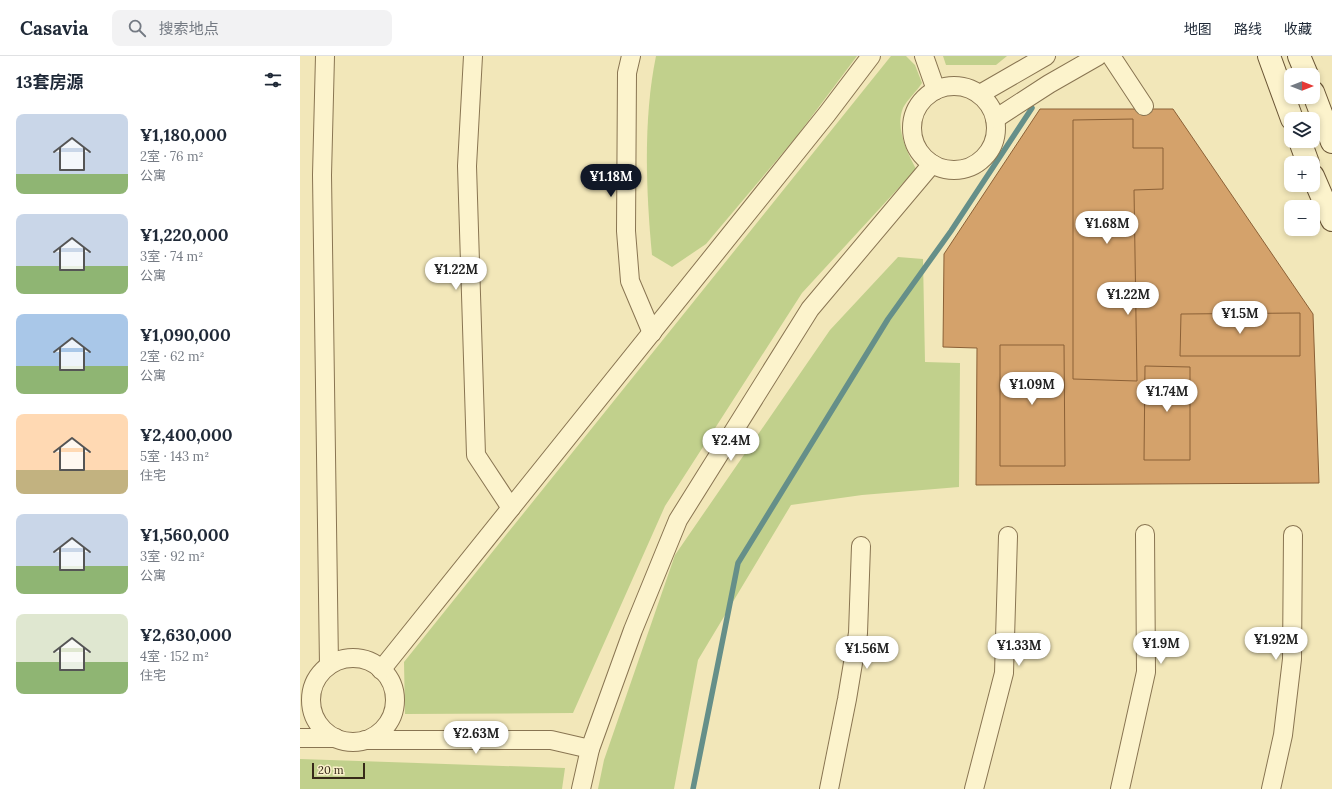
<!DOCTYPE html>
<html lang="zh">
<meta charset="utf-8">
<style>
:root{--surface:#fff;--page:#f2f2f3;--text:#1f2937;--muted:#747a83;--line:#e0e1e3;--accent:#111827}
body{margin:0;font-family:Lora,"Noto Sans SC",serif;background:var(--page);color:var(--text);height:100vh;display:flex;flex-direction:column;font-size:15px;white-space:nowrap}
*{box-sizing:border-box;margin:0}
p{font-size:13px;color:var(--muted)}
.icon{flex:none;width:22px;height:22px;fill:none;stroke:currentColor;stroke-width:2;stroke-linecap:round;stroke-linejoin:round}
.map{position:relative;flex:1;overflow:hidden}
.panel{display:flex;flex-direction:column;background:var(--surface);width:300px}
.panel>*{flex:none}
.needle{width:26px;rotate:90deg}
.buttons{position:absolute;left:984px;top:12px;display:grid;gap:8px}
.buttons a{display:grid;place-items:center;width:36px;height:36px;border-radius:8px;background:var(--surface);box-shadow:0 2px 6px #0003;font-size:20px}
.scale{position:absolute;left:12px;bottom:10px;width:53px;box-sizing:border-box;padding-left:4px;border:2px solid #372a19;border-top:0;font-size:11px;line-height:14px;white-space:nowrap;color:#372a19;-webkit-text-stroke:3px #f9f0c9;paint-order:stroke}
.price{position:absolute;translate:-50% -34px;padding:0 9px;border-radius:14px;background:#fff;color:#222;font-size:13px;line-height:26px;filter:drop-shadow(0 1px 2px #0008)}
.price::after{content:'';position:absolute;left:50%;top:24px;width:12px;height:9px;margin-left:-6px;background:inherit;clip-path:polygon(0 0,100% 0,50% 100%)}
.price.active{background:var(--accent);color:#fff}
ul{padding:0;list-style:none}
li{display:flex;align-items:center;gap:12px;height:100px;padding:0 16px}
li span{display:grid;place-items:center;flex:none;width:112px;height:80px;border-radius:8px;color:#555}
li>.icon{margin-inline-start:auto}
span .icon{width:48px;height:48px;fill:#fffc;stroke-width:1}
li b{font-size:17px}
h2{display:flex;justify-content:space-between;align-items:center;height:48px;padding:0 16px;font-size:17px}
header{display:flex;align-items:center;gap:24px;box-sizing:border-box;height:56px;padding:0 20px;background:var(--surface);border-bottom:1px solid var(--line)}
header strong{font-size:19px}
nav{display:flex;gap:22px;margin-inline-start:auto;font-size:14px}
.search{width:280px;height:36px;background:var(--page);display:flex;align-items:center;gap:10px;box-sizing:border-box;padding:0 14px;border-radius:8px;color:var(--muted);font-size:15px}
main{display:flex;flex:1;min-height:0}
.map>svg:first-child{display:block}
.green{fill:#c1d08c}
.lines{fill:none;stroke-linecap:round;stroke-linejoin:round}
.stream{stroke:#658f89;stroke-width:5.5}
.building{fill:#d4a26b;stroke:#8b6036}
.street-casing{stroke:#897552;stroke-width:20}
.secondary-casing{stroke:#6b5636;stroke-width:24}
.street{stroke:#fcf3cc;stroke-width:18}
.secondary{stroke:#fcf3cc;stroke-width:22}
</style>
<header>
<strong>Casavia</strong>
<div class="search"><svg class="icon" aria-label="search" viewBox="0 0 24 24"><circle cx="10" cy="10" r="6"/><path d="M15 15l6 6"/></svg>搜索地点</div>
<nav><a>地图</a><a>路线</a><a>收藏</a></nav>
</header>
<main>
<section class="panel">
<h2>13套房源<svg class="icon" aria-label="filters" viewBox="0 0 24 24"><path d="M4 7h16M4 17h16"/><circle cx="9" cy="7" r="2"/><circle cx="15" cy="17" r="2"/></svg></h2>
<ul>
<li><span style="background:linear-gradient(#c9d6e8 75%,#8fb573 0)"><svg class="icon" aria-label="home" viewBox="0 0 24 24"><path d="M3 11l9-7 9 7M6 9v11h12V9"/></svg></span><div><b>¥1,180,000</b><p>2室 · 76 m²</p><p>公寓</p></div></li>
<li><span style="background:linear-gradient(#c9d6e8 65%,#8fb573 0)"><svg class="icon" aria-label="home" viewBox="0 0 24 24"><path d="M3 11l9-7 9 7M6 9v11h12V9"/></svg></span><div><b>¥1,220,000</b><p>3室 · 74 m²</p><p>公寓</p></div></li>
<li><span style="background:linear-gradient(#a9c7e8 65%,#8fb573 0)"><svg class="icon" aria-label="home" viewBox="0 0 24 24"><path d="M3 11l9-7 9 7M6 9v11h12V9"/></svg></span><div><b>¥1,090,000</b><p>2室 · 62 m²</p><p>公寓</p></div></li>
<li><span style="background:linear-gradient(#ffd9b3 70%,#c2b280 0)"><svg class="icon" aria-label="home" viewBox="0 0 24 24"><path d="M3 11l9-7 9 7M6 9v11h12V9"/></svg></span><div><b>¥2,400,000</b><p>5室 · 143 m²</p><p>住宅</p></div></li>
<li><span style="background:linear-gradient(#c9d6e8 65%,#8fb573 0)"><svg class="icon" aria-label="home" viewBox="0 0 24 24"><path d="M3 11l9-7 9 7M6 9v11h12V9"/></svg></span><div><b>¥1,560,000</b><p>3室 · 92 m²</p><p>公寓</p></div></li>
<li><span style="background:linear-gradient(#dfe7d0 60%,#8fb573 0)"><svg class="icon" aria-label="home" viewBox="0 0 24 24"><path d="M3 11l9-7 9 7M6 9v11h12V9"/></svg></span><div><b>¥2,630,000</b><p>4室 · 152 m²</p><p>住宅</p></div></li>
</ul>
</section>
<div class="map">
<svg width="1032" height="733" viewBox="0 0 1032 733">
<rect width="100%" height="100%" fill="#f2e7b9"/>
<!-- green -->
<g class="green">
<path d="M356,0H557L497,80L406,188L372,211L352,199C346,136 343,63 356,0Z"/>
<path d="M591,0H606L615,9L622,27C617,35 607,44 603,52C595,72 607,96 616,113L502,237L365,450L273,657L105,658L104,606Z"/>
<polygon points="643,0 707,0 696,9 646,9"/>
<polygon points="598,201 623,203 625,306 660,307 659,431 562,439 491,449 398,604 374,733 298,733 304,704 375,499 530,274"/>
<polygon points="0,703 265,712 262,733 0,733"/>
</g>
<g class="lines">
<!-- stream -->
<polyline class="stream" points="393,733 438,507 588,263 651,175 732,52"/>
</g>
<!-- building -->
<g class="building">
<polygon points="740,53 873,53 1013,258 1019,427 676,429 677,292 643,291 644,198"/>
<polygon points="833,63 833,92 863,92 863,133 834,134 837,325 773,323 773,64"/>
<polygon points="1000,257 1000,300 880,300 881,258"/>
<polygon points="700,289 764,289 765,410 700,410"/>
<polygon points="845,310 890,311 890,404 844,404"/>
</g>
<g class="lines">
<!-- street casing -->
<g class="street-casing">
<g id="street">
<polyline points="25,0 22,119 29,609"/>
<polyline points="173,0 167,110 176,399 211,452"/>
<polyline points="331,0 327,17 326,175 330,225 352,277"/>
<polyline points="624,0 636,34"/>
<polyline points="811,0 844,50"/>
<circle cx="654" cy="72" r="42"/>
<polyline points="680,38 746,0"/>
<polyline points="695,63 749,28 798,0"/>
<circle cx="53" cy="644" r="42"/>
<polyline points="81,614 527,58 571,0"/>
<polyline points="0,682 36,682"/>
<polyline points="65,684 251,684 290,693"/>
<polyline points="281,733 290,693 333,574 378,464 510,253 632,108"/>
<polyline points="529,733 547,643 558,577 561,490"/>
<polyline points="674,733 704,617 708,480"/>
<polyline points="820,733 846,616 845,478"/>
<polyline points="971,733 983,679 992,603 993,479"/>
</g>
</g>
<!-- secondary casing -->
<g class="secondary-casing">
<g id="secondary">
<polyline points="969,0 992,63"/>
<polyline points="999,0 1007,19"/>
<polyline points="1013,36 1032,86"/>
<polyline points="1000,85 1008,107"/>
<polyline points="1013,120 1032,164"/>
</g>
</g>
<!-- street -->
<use href="#street" class="street"/>
<!-- secondary -->
<use href="#secondary" class="secondary"/>
</g>
</svg>
<div class="buttons">
<a><svg class="needle" viewBox="-14 -14 28 28"><path d="M0-13l5 13h-10z" fill="#e53935"/><path d="M0 13l5-13h-10z" fill="#747a83"/></svg></a>
<a><svg class="icon" aria-label="layers" viewBox="0 0 24 24"><path d="M12 4l9 5-9 5-9-5zM3 14l9 5 9-5"/></svg></a>
<a>+</a>
<a>−</a>
</div>
<div class="scale">20 m</div>
<b class="price active" style="left:311px;top:142px">¥1.18M</b>
<b class="price" style="left:807px;top:189px">¥1.68M</b>
<b class="price" style="left:156px;top:235px">¥1.22M</b>
<b class="price" style="left:828px;top:260px">¥1.22M</b>
<b class="price" style="left:940px;top:279px">¥1.5M</b>
<b class="price" style="left:732px;top:350px">¥1.09M</b>
<b class="price" style="left:867px;top:357px">¥1.74M</b>
<b class="price" style="left:431px;top:406px">¥2.4M</b>
<b class="price" style="left:976px;top:605px">¥1.92M</b>
<b class="price" style="left:861px;top:609px">¥1.9M</b>
<b class="price" style="left:719px;top:611px">¥1.33M</b>
<b class="price" style="left:567px;top:614px">¥1.56M</b>
<b class="price" style="left:176px;top:699px">¥2.63M</b>
</div>
</main>
